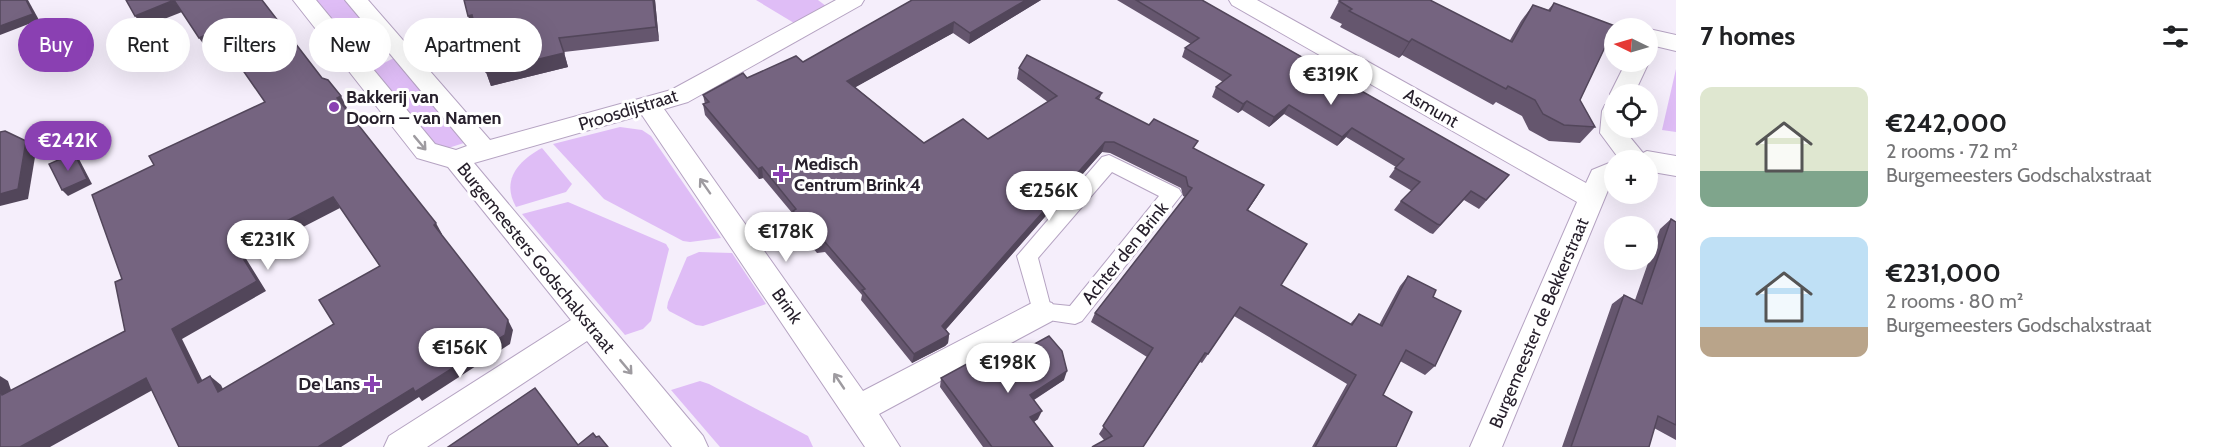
<!DOCTYPE html>
<meta charset="utf-8">
<style>
:root{--surface:#fff;--page:#f6f6f6;--text:#202124;--muted:#757577;--accent:#8a40b2}
body{margin:0;font-family:Cabin,sans-serif;background:var(--page);color:var(--text);height:100vh;display:flex;flex-direction:column;font-size:22px;white-space:nowrap}
*{box-sizing:border-box;margin:0}
p{font-size:20px;color:var(--muted)}
.icon{flex:none;width:33px;height:33px;fill:none;stroke:currentColor;stroke-width:2;stroke-linecap:round;stroke-linejoin:round}
.map{position:relative;flex:1;overflow:hidden}
.details{display:flex;flex-direction:column;background:var(--surface);width:540px}
.details>*{flex:none}
.top-card{position:absolute;left:18px;top:18px;width:570px;height:54px;display:flex;gap:12px}
.needle{width:39px;rotate:275deg}
.buttons{position:absolute;left:1604px;top:18px;display:grid;gap:12px}
.buttons a{display:grid;place-items:center;width:54px;height:54px;border-radius:50%;background:var(--surface);box-shadow:0 6px 24px #0002;font-size:30px}
.price{position:absolute;translate:-50% -51px;padding:0 14px;border-radius:21px;background:#fff;color:#222;font-size:20px;line-height:39px;filter:drop-shadow(0 2px 3px #0008)}
.price::after{content:'';position:absolute;left:50%;top:36px;width:18px;height:14px;margin-left:-9px;background:inherit;clip-path:polygon(0 0,100% 0,50% 100%)}
.price.current{background:var(--accent);color:#fff}
ul{padding:0;list-style:none}
li{display:flex;align-items:center;gap:18px;height:150px;padding:0 24px}
li span{display:grid;place-items:center;flex:none;width:168px;height:120px;border-radius:12px;color:#555}
li>.icon{margin-inline-start:auto}
span .icon{width:72px;height:72px;fill:#fffc;stroke-width:1}
li b{font-size:26px}
h2{display:flex;justify-content:space-between;align-items:center;height:72px;padding:0 24px;font-size:26px}
.chip{padding:0 21px;border-radius:27px;background:var(--surface);box-shadow:0 6px 24px #0002;font-size:21px;line-height:54px}
.chip.current{background:var(--accent);color:#fff}
main{display:flex;flex:1;min-height:0}
.map>svg:first-child{display:block}
.green{fill:#dfbdf6}
.lines{fill:none;stroke-linecap:round;stroke-linejoin:round}
.pedestrian-casing{stroke:#b5a3c2;stroke-width:2}
.minor-casing{stroke:#b5a3c2;stroke-width:2}
.pedestrian{fill:#fff;fill-rule:evenodd}
.minor{fill:#fff;fill-rule:evenodd}
.wall{fill:#65566e}
.shaded-wall{fill:#52465a}
.building{fill:#756480;stroke:#52465a;stroke-width:1.5;fill-rule:evenodd}
.oneway{stroke:#9e9ba0}
.poi-dot{fill:#8a40b2;stroke:#fff;stroke-width:2}
.labels{text-anchor:middle;stroke-width:6;stroke-linejoin:round;paint-order:stroke}
.poi-label{font-size:18px;font-weight:bold;fill:#27202c;stroke:#fff;text-anchor:start}
.street-label{font-size:18px;fill:#27202c;stroke:#fff}
</style>
<main>
<div class="map">
<svg width="1676" height="447" viewBox="0 0 1676 447">
<rect width="100%" height="100%" fill="#f5eefb"/>
<!-- green -->
<g class="green">
<polygon points="316,0 345,0 389,52 367,62"/>
<polygon points="756,0 818,0 826,6 794,23"/>
<polygon points="394,58 467,142 439,151 372,69"/>
<polygon points="1676,69 1676,132 1662,130"/>
<polygon points="620,127 642,130 651,136 721,238 690,242 683,241 604,199 553,144"/>
<path d="M542,148L572,184L566,192L516,207C501,180 518,161 542,148Z"/>
<polygon points="568,202 666,244 669,249 651,321 643,329 625,335 522,214"/>
<polygon points="699,252 732,253 766,304 703,326 696,325 669,311 667,308 668,302 687,257"/>
<polygon points="700,381 709,384 808,436 813,447 720,447 671,390"/>
</g>
<g class="lines">
<!-- pedestrian casing -->
<g class="pedestrian-casing">
<path id="pedestrian" d="M1109,155L1179,189L1182,194L1082,321L1075,324L1035,318L1017,256L1102,157ZM1112,172L1159,196L1070,306L1050,304L1038,258Z"/>
</g>
<!-- minor casing -->
<g class="minor-casing">
<g id="minor">
<polygon points="293,0 316,0 435,144 456,150 467,146 345,0 368,0 490,140 671,90 836,0 864,0 861,5 688,102 664,109 863,391 1032,303 1042,300 1052,303 1057,312 1052,321 879,414 900,447 865,447 642,115 474,163 703,436 708,447 672,447 587,341 427,447 384,447 389,436 571,320 448,167 417,158"/>
<polygon points="1229,0 1257,0 1586,183 1592,170 1614,161 1614,182 1611,183 1502,447 1470,447 1577,202 1232,5"/>
<polygon points="1649,29 1676,35 1676,51 1655,46 1647,49 1647,30"/>
<polygon points="1647,59 1649,62 1634,94 1614,94 1614,100 1610,94 1626,62 1647,62"/>
<polygon points="1614,102 1614,128 1625,128 1625,131 1643,153 1647,151 1676,156 1676,176 1647,171 1647,160 1620,160 1600,133 1602,111 1605,105"/>
</g>
</g>
<!-- pedestrian -->
<use href="#pedestrian" class="pedestrian"/>
<!-- minor -->
<use href="#minor" class="minor"/>
</g>
<!-- wall -->
<g class="wall">
<polygon points="464,0 655,0 659,41 564,52 568,67 491,86 486,72 476,29 473,29"/>
<polygon points="912,0 1041,0 969,44 953,33 855,87 924,143 988,139 1048,102 1017,79 1019,68 1102,93 1099,100 1195,149 1258,195 1248,210 1281,285 1350,324 1359,314 1379,325 1400,286 1408,276 1433,297 1435,366 1425,375 1400,361 1383,395 1396,447 1312,447 1347,384 1234,316 1202,363 1200,362 1143,447 1104,440 1099,434 1147,357 1091,322 1095,313 1185,197 1183,196 1181,188 1110,153 1102,152 946,329 949,334 948,343 945,346 912,363 861,300 862,295 825,252 817,253 793,224 793,214 763,178 759,179 705,115 703,104 705,104 703,95 747,78 803,62"/>
<polygon points="1117,0 1202,0 1509,175 1479,209 1464,200 1433,234 1430,233 1394,210 1401,201 1412,191 1389,177 1396,167 1346,137 1337,146 1284,114 1269,127 1242,110 1238,113 1212,97 1216,87 1223,82 1182,57 1185,48 1191,44"/>
<polygon points="1339,1 1510,40 1521,21 1533,5 1548,10 1554,3 1580,100 1595,127 1580,143 1549,141 1529,130 1522,116 1496,102 1493,105 1402,55 1399,58 1340,27 1342,24 1330,18"/>
<polygon points="1671,219 1676,222 1676,440 1654,428 1649,447 1562,447 1612,304 1624,295 1635,300 1660,229"/>
<polygon points="985,371 1064,380 1034,400 1038,419 1034,422 1053,447 983,447 940,387 941,378"/>
</g>
<!-- shaded-wall -->
<g class="shaded-wall">
<polygon points="26,0 28,0 39,20 0,35 0,26"/>
<polygon points="174,0 182,12 144,27 135,16"/>
<polygon points="653,0 655,0 659,41 656,27"/>
<polygon points="1026,0 1041,0 969,44 970,33"/>
<polygon points="472,15 478,28 473,29 468,16"/>
<polygon points="954,22 953,33 847,92 847,81"/>
<polygon points="214,31 222,43 207,49 199,38"/>
<polygon points="1412,39 1402,55 1399,58 1409,42"/>
<polygon points="564,53 568,67 491,86 486,72"/>
<polygon points="233,56 241,68 234,70 226,59"/>
<polygon points="341,96 347,108 344,109 337,98"/>
<polygon points="1247,101 1242,110 1238,113 1243,104"/>
<polygon points="1289,105 1284,114 1269,127 1274,117"/>
<polygon points="1352,128 1346,137 1337,146 1342,137"/>
<polygon points="26,141 36,151 28,199 0,206 0,194"/>
<polygon points="1105,142 1102,152 941,335 942,326"/>
<polygon points="74,153 79,159 92,184 68,196 62,190"/>
<polygon points="762,167 763,178 759,179 758,169"/>
<polygon points="1264,185 1258,195 1241,220 1247,210"/>
<polygon points="333,197 340,208 245,257 266,291 182,339 208,392 198,383 172,329 236,247"/>
<polygon points="436,223 442,234 440,235 434,225"/>
<polygon points="508,320 513,330 510,344 422,401 419,397 341,447 318,447"/>
<polygon points="949,334 948,343 945,346 912,363 914,354"/>
<polygon points="1067,371 1064,380 1027,404 1030,395"/>
<polygon points="0,376 8,381 16,405 2,395 0,390"/>
<polygon points="210,376 221,385 229,401 218,392"/>
<polygon points="146,378 158,387 50,447 20,447"/>
<polygon points="1042,411 1038,419 1027,426 1030,417"/>
</g>
<!-- building -->
<g class="building">
<polygon points="0,0 26,0 33,14 0,26"/>
<path d="M126,0H262L322,78L328,80L341,96L337,98L436,223L434,225L508,320L505,335L415,392L413,388L318,447H179L146,378L20,447H0V390L2,395L125,331L115,282L122,279L92,195L154,165L149,156L265,102L233,56L226,59L214,31L199,38L174,0L135,16ZM333,197L380,266L319,300L334,324L218,392L210,376L198,383L172,329L257,281L236,247Z"/>
<polygon points="464,0 653,0 656,27 559,38 564,53 486,72 472,15 468,16"/>
<polygon points="912,0 1026,0 970,33 954,22 847,81 924,143 963,119 988,139 1057,96 1019,68 1027,55 1102,93 1096,98 1149,125 1154,119 1198,141 1193,148 1264,185 1247,210 1307,244 1281,285 1352,325 1359,314 1382,326 1408,276 1436,290 1433,297 1461,311 1435,366 1406,350 1383,395 1412,412 1396,447 1315,447 1356,375 1240,307 1208,354 1205,353 1143,447 1092,447 1112,436 1103,426 1153,348 1095,313 1192,188 1188,186 1186,177 1114,142 1105,142 942,326 949,334 947,336 914,354 862,290 865,289 825,242 817,243 793,214 795,213 793,211 796,209 762,167 758,169 703,104 709,102 703,95 743,73 747,78 796,56 803,62"/>
<polygon points="1136,0 1202,0 1509,175 1486,200 1471,191 1440,225 1437,224 1401,201 1420,182 1395,168 1404,159 1352,128 1342,137 1289,105 1274,117 1247,101 1243,104 1216,87 1231,75 1185,48 1199,38"/>
<polygon points="1341,0 1430,0 1512,42 1533,5 1550,11 1554,3 1615,26 1580,100 1595,127 1564,125 1543,114 1535,100 1508,86 1506,89 1412,39 1409,42 1349,11 1352,9 1339,1"/>
<polygon points="5,131 26,141 18,189 0,194 0,132"/>
<polygon points="74,153 87,179 62,190 49,164"/>
<polygon points="1671,219 1676,222 1676,425 1658,416 1649,447 1571,447 1624,295 1642,304"/>
<polygon points="1049,336 1062,351 1067,371 1030,395 1042,411 1030,417 1053,447 992,447 941,378 976,359 985,371"/>
<polygon points="535,388 578,445 593,433 596,437 599,436 608,447 448,447"/>
</g>
<!-- one-way arrows -->
<defs><path id="oneway-shaft" d="M-6 0H5M1.5-3L5.5 0L1.5 3" fill="none" stroke-width="1.6" stroke-linecap="round" stroke-linejoin="round" transform="scale(1.5)"/></defs>
<g class="oneway">
<use href="#oneway-shaft" transform="translate(420 143) rotate(50)"/>
<use href="#oneway-shaft" transform="translate(705 186) rotate(-125)"/>
<use href="#oneway-shaft" transform="translate(626 367) rotate(50)"/>
<use href="#oneway-shaft" transform="translate(839 381) rotate(-124)"/>
</g>
<!-- markers -->
<g class="poi-dot">
<circle cx="334" cy="107" r="6"/>
<path d="M778 165h6v6h6v6h-6v6h-6v-6h-6v-6h6z"/>
<path d="M369 375h6v6h6v6h-6v6h-6v-6h-6v-6h6z"/>
</g>
<g class="labels">
<!-- poi labels -->
<g class="poi-label">
<text x="346" y="103">Bakkerij van<tspan x="346" dy="21">Doorn – van Namen</tspan></text>
<text x="794" y="170">Medisch<tspan x="794" dy="21">Centrum Brink 4</tspan></text>
<text x="360" y="390" text-anchor="end">De Lans</text>
</g>
<!-- street labels -->
<g class="street-label">
<text transform="translate(1431 108) rotate(30)" y="6">Asmunt</text>
<text transform="translate(628 110) rotate(-17)" y="6">Proosdijstraat</text>
<text transform="translate(1125 253) rotate(-51)" y="6">Achter den Brink</text>
<text transform="translate(536 258) rotate(51)" y="6">Burgemeesters Godschalxstraat</text>
<text transform="translate(787 306) rotate(55)" y="6">Brink</text>
<text transform="translate(1539 323) rotate(-67)" y="6">Burgemeester de Bekkerstraat</text>
</g>
</g>
</svg>
<div class="buttons">
<a><svg class="needle" viewBox="-14 -14 28 28"><path d="M0-13l5 13h-10z" fill="#e53935"/><path d="M0 13l5-13h-10z" fill="#757577"/></svg></a>
<a><svg class="icon" aria-label="locate" viewBox="0 0 24 24"><circle cx="12" cy="12" r="6"/><path d="M12 2v4M12 18v4M2 12h4M18 12h4"/></svg></a>
<a>+</a>
<a>−</a>
</div>
<b class="price" style="left:1331px;top:106px">€319K</b>
<b class="price current" style="left:68px;top:172px">€242K</b>
<b class="price" style="left:1049px;top:222px">€256K</b>
<b class="price" style="left:786px;top:263px">€178K</b>
<b class="price" style="left:268px;top:271px">€231K</b>
<b class="price" style="left:460px;top:379px">€156K</b>
<b class="price" style="left:1008px;top:394px">€198K</b>
<div class="top-card">
<a class="chip current">Buy</a>
<a class="chip">Rent</a>
<a class="chip">Filters</a>
<a class="chip">New</a>
<a class="chip">Apartment</a>
</div>
</div>
<section class="details">
<h2>7 homes<svg class="icon" aria-label="filters" viewBox="0 0 24 24"><path d="M4 7h16M4 17h16"/><circle cx="9" cy="7" r="2"/><circle cx="15" cy="17" r="2"/></svg></h2>
<ul>
<li><span style="background:linear-gradient(#dfe7d0 70%,#7fa58c 0)"><svg class="icon" aria-label="home" viewBox="0 0 24 24"><path d="M3 11l9-7 9 7M6 9v11h12V9"/></svg></span><div><b>€242,000</b><p>2 rooms · 72 m²</p><p>Burgemeesters Godschalxstraat</p></div></li>
<li><span style="background:linear-gradient(#bfe0f5 75%,#b9a48a 0)"><svg class="icon" aria-label="home" viewBox="0 0 24 24"><path d="M3 11l9-7 9 7M6 9v11h12V9"/></svg></span><div><b>€231,000</b><p>2 rooms · 80 m²</p><p>Burgemeesters Godschalxstraat</p></div></li>
</ul>
</section>
</main>
